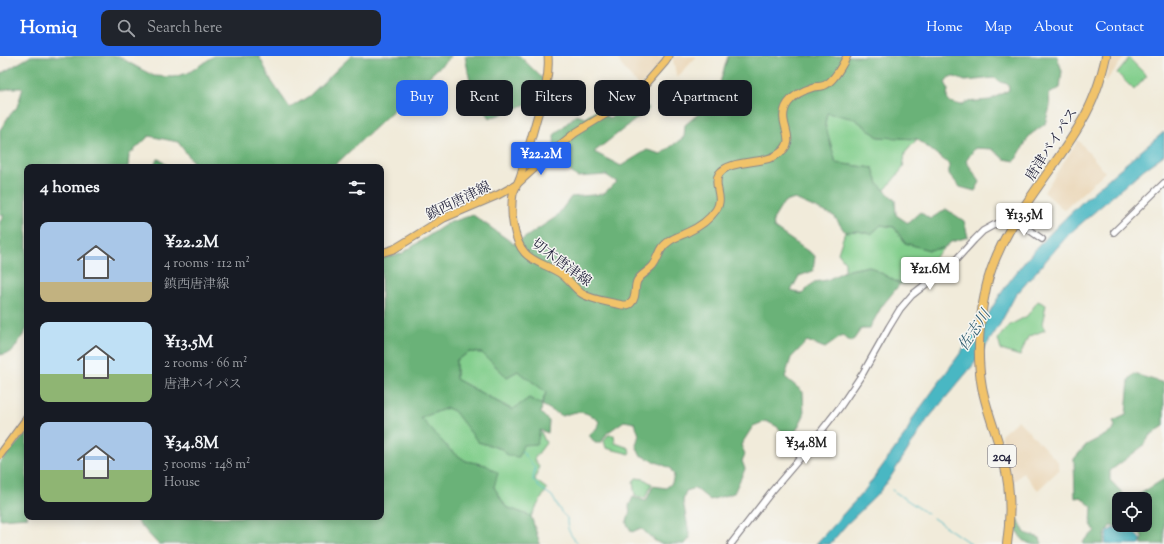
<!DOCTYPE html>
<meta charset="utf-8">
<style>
:root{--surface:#171b24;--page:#20242c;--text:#f1f3f6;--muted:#9ea1a6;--accent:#2563eb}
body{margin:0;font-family:"Sorts Mill Goudy","Noto Serif JP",serif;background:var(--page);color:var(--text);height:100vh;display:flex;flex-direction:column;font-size:15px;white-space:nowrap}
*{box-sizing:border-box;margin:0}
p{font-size:13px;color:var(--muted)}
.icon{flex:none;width:22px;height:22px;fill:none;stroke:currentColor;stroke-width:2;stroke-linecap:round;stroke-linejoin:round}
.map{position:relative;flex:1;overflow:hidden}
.drawer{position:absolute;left:24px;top:108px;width:360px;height:356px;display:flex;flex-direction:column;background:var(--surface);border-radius:8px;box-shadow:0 2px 10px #0003}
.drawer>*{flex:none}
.hud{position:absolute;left:396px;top:24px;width:380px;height:36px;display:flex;gap:8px}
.fabs{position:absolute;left:1112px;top:436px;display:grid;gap:8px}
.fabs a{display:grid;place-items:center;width:40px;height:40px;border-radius:8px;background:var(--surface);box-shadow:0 2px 10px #0003;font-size:20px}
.price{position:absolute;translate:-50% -34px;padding:0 9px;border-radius:4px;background:#fff;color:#222;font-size:13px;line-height:26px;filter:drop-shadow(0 1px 2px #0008)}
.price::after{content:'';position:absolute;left:50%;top:24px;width:12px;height:9px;margin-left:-6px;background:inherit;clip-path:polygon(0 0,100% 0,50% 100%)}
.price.active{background:var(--accent);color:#fff}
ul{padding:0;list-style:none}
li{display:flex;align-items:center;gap:12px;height:100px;padding:0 16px}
li span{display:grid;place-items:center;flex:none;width:112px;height:80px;border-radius:8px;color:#555}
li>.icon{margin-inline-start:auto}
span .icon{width:48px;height:48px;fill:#fffc;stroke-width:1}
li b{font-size:17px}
h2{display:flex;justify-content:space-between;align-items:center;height:48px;padding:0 16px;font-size:17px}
.tag{padding:0 14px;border-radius:8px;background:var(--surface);box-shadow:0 2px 10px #0003;font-size:14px;line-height:36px}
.tag.active{background:var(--accent);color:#fff}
header{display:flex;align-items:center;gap:24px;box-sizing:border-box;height:56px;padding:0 20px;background:var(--accent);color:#fff}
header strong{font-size:19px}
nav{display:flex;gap:22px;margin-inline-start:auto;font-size:14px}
.search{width:280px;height:36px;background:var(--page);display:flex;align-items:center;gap:10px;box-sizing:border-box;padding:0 14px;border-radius:8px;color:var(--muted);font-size:15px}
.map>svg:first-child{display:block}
.built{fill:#ebd8ba}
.green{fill:#83cf8d;stroke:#527864}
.forest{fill:#6ab278;stroke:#466a5a;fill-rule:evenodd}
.water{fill:#49b7c3;stroke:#366c7f}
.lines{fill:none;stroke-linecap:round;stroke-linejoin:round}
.stream{stroke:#49b7c3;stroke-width:1}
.minor-casing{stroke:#8a868a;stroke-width:8}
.major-casing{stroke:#8a868a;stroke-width:9}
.highway-casing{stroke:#8a868a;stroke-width:10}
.minor{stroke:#fff;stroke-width:5.5}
.major{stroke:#f1c36a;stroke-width:7}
.highway{stroke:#f1c36a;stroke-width:8}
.labels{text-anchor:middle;stroke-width:3;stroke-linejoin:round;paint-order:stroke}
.shield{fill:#f6f6f2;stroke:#626272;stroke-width:1}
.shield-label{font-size:13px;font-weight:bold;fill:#22223b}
.street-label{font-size:14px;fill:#22223b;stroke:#f6f6f2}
.water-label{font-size:15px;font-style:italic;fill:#325e71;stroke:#f6f6f2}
</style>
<header>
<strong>Homiq</strong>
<div class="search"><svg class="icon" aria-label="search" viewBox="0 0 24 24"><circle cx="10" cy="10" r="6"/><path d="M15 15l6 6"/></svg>Search here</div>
<nav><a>Home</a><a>Map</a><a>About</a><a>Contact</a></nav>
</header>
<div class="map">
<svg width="1164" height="488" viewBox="0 0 1164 488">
<rect width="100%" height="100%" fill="#f6f6f2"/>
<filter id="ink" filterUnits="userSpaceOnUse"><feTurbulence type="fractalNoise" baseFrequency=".025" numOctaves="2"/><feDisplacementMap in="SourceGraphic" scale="8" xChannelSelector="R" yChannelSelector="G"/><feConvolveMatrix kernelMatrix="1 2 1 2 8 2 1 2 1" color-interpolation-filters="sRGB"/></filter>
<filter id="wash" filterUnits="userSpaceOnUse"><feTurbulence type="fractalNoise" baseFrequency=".012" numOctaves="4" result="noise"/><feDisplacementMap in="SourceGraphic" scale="16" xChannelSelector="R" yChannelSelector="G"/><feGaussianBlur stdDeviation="0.9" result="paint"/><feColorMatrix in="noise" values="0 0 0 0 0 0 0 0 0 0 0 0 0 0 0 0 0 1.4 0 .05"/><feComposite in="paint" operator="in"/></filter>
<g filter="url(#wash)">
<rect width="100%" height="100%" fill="#f1ebda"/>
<!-- built -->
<g class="built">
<polygon points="617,0 665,0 662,7 639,31 621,9"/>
<polygon points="672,0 697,0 677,22"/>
<polygon points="1111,0 1125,0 1114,15 1105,26"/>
<polygon points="1078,84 1105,116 1064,154 1044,136"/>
<polygon points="1018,364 1058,406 1058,410 1060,413 1038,434 1023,417 1013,426 1001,379"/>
</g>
<!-- green -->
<g class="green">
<polygon points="1129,2 1147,20 1134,34 1117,17"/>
<polygon points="827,56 855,63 878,81 917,83 905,97 903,112 885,134 878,128 873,112 836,107 825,68"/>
<polygon points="881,169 894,171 905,187 929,194 944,192 930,206 929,219 918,226 900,228 869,210 845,215 845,206 838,197 845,176 858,175 871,178"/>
<polygon points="1038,245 1046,249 1042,268 1045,274 1028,281 1020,300 1001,294 998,283 1004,275 1010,269 1027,260"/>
<polygon points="470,296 482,297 507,321 518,315 546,336 541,349 529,342 513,354 456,323 456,304"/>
<polygon points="447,352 455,355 478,386 502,393 523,388 540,374 546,387 534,403 539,410 535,424 547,433 531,460 506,451 494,431 486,409 466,405 450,394 420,362"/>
<polygon points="608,379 614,379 615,387 629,392 630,398 606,392 604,385"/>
<polygon points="636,422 644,423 652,428 645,442 635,440 633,426"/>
</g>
<!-- forest -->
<g class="forest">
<polygon points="31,0 118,0 135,10 154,20 173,21 188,17 214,0 259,0 272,26 290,52 309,40 351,0 451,0 333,111 190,111 195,109 178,86 149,80 129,99 128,111 27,111 27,273 12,296 0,299 0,166 4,159 0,158 0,74 9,60 17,51 23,32 11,32 0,35 0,18"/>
<path d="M465,0H520L551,31C549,34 547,36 545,38C532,47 505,57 490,62L477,43L471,30Z"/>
<path d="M728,0H1057L1062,15L1060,32L1049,38L1050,51L1045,68L1030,79L1015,105L1004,103L992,93L975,92L966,105L980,126L975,135L960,131L949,118V108L917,83L878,81L855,63L827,57L825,68L836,107L873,112L878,128L895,144L896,159L908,167L920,156L930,163L946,153L964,165L968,181L951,186L944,192L929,194L905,187L894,171L881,169L871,178L858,175L845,176L834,160L795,143L784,146L773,164L774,172L815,200L813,215L799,220L791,235L802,238L814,226L827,224L845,215L869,210L900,228L882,250L869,273H861L852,286L842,280L825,292L807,285L791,302L785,321L803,336L804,359L792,383L798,393L794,396L789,389L784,377L776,370L766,365L753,370L741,389L745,398L742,405L745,413L734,437L710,444L695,432L686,435L683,445L690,482L685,488H661L655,485L641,472L632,476L626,467L630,458L629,450L633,441L646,445L653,430L666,432L672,427L674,419L670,412L640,399L636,389L639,379L635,367L624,365L607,377L601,387H595L589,379L597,372L599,365C584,354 579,354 562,360L542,349L541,357L549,365L548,377L540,374L537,388L523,389L519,401L508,400L502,393L478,386L454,355L447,352L421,362L450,394L466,405L486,409L498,417L494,431L506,451L531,460L540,488H158L133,461H381V202L401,198L448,167L473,159L514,188L523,183L556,161L571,141L603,138L617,126L606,119L577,121L555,103L554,79L576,59L585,62L597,53L609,62L640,43L649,53L594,96L621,110L647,94L661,98L684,81L685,69L721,39L719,30ZM949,21H955L965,25L995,22L1000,26L1008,28L1009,34L990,44L966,46L961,49L950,46L947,42L948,33L945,26ZM470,296L482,297L507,321L518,315L546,336L542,349L529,342L512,354L456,323V304Z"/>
<polygon points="158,103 159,103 169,111 152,111"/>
<path d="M1134,318L1164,327V370L1149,380L1143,390L1110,415V424L1126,441H1135L1164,423V488H1142V479L1130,471L1110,470L1105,479L1103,488H1084L1083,486L1095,475L1091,468L1092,451L1081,441L1075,442L1074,403L1086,389L1113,375L1115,370L1113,365L1126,359L1129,323ZM1119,443H1145V469H1119Z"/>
<polygon points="27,377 27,461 28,461 0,463 0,406"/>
<path d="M1015,463L1019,465L1025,477L1040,482L1042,488C1039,488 1035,488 1032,488C1020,486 1015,473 1015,463Z"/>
</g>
<!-- water -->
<g class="water">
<path d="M1164,76V99L1144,113L1069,178L1015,240L999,270L974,308L927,364L888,425L877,439L847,468L830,488H816L865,434L907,376L913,362L988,259C1001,235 1016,216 1034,195C1074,150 1118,114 1164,76Z"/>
<path d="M1114,472C1127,474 1134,472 1141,484L1140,488H1105C1106,481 1107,474 1114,472Z"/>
</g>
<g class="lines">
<!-- stream -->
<g class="stream">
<path d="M522,395L535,412L533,424L539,431L552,440L561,456L567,462C567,475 570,478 578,488"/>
<polyline points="892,434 928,458"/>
<polyline points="933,462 971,488"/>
</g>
</g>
</g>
<g filter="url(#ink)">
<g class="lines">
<!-- minor casing -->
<g class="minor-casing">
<g id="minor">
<polyline points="1114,176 1164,127"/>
<polyline points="731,488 772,435 801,401 840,351 863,317 889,271 900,253 912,239 953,207 974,184 983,175 994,169 1007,164 1015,166 1022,169 1042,183"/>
</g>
</g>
<!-- major casing -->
<g class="major-casing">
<g id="major">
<path d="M548,0C550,22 542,44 536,65C531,83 526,101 521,118C519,125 515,132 513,138C510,155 513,184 525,197C533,206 546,209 556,215C567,220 572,230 581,237C591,244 610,246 622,249C625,249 628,250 631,247C637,242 634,231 637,225C641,218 648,216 653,210C657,205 658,200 661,194C666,184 678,181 688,176C699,171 709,164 716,154C725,141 712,129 719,118C728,104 761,108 775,100C804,84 773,69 788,47C794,38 804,34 814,31C817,30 822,31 825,29C834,25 843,8 847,0"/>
<polyline points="381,197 394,193 404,187 444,162 498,139 516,129 560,89 575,77 632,42 645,29 665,6 669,0"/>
<polyline points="0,399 27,362"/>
</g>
</g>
<!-- highway casing -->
<g class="highway-casing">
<path id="highway" d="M1007,488C1011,460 1011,434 1004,407C998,381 987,357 982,331C976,298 979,265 986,232C1000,169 1051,120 1082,65C1094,45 1101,23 1106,0"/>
</g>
<!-- minor -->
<use href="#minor" class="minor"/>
<!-- major -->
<use href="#major" class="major"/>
<!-- highway -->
<use href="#highway" class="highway"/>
</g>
</g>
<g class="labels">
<!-- shield labels -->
<rect class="shield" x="988" y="389" width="28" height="22" rx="3"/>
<g class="shield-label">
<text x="1002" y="405">204</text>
</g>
<!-- street labels -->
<g class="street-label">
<text transform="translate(1051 88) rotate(-57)" y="5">唐津バイパス</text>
<text transform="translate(458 144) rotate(-26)" y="5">鎮西唐津線</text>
<text transform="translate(562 206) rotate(36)" y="5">切木唐津線</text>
</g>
<!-- water labels -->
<g class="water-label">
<text transform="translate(974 274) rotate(-56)" y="5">佐志川</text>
</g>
</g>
</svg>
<div class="fabs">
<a><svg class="icon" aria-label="locate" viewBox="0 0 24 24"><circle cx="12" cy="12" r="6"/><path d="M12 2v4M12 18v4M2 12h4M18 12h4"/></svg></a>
</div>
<b class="price active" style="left:541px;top:120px">¥22.2M</b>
<b class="price" style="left:1024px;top:181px">¥13.5M</b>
<b class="price" style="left:930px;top:235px">¥21.6M</b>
<b class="price" style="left:806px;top:409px">¥34.8M</b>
<div class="hud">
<a class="tag active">Buy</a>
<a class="tag">Rent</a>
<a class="tag">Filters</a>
<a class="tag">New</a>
<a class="tag">Apartment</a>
</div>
<section class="drawer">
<h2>4 homes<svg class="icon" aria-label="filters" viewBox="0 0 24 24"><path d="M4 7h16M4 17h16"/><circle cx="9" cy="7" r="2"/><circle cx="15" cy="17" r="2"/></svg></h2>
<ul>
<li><span style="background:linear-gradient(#a9c7e8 75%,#c2b280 0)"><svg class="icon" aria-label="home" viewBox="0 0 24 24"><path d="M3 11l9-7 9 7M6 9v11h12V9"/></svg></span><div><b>¥22.2M</b><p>4 rooms · 112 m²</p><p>鎮西唐津線</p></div></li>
<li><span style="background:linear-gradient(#bfe0f5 65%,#8fb573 0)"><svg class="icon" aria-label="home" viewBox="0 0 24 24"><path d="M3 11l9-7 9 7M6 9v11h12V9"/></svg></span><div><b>¥13.5M</b><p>2 rooms · 66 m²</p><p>唐津バイパス</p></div></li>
<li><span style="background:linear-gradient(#a9c7e8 60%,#8fb573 0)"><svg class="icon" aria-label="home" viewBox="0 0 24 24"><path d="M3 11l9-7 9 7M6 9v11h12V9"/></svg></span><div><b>¥34.8M</b><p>5 rooms · 148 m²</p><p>House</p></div></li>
</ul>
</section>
</div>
